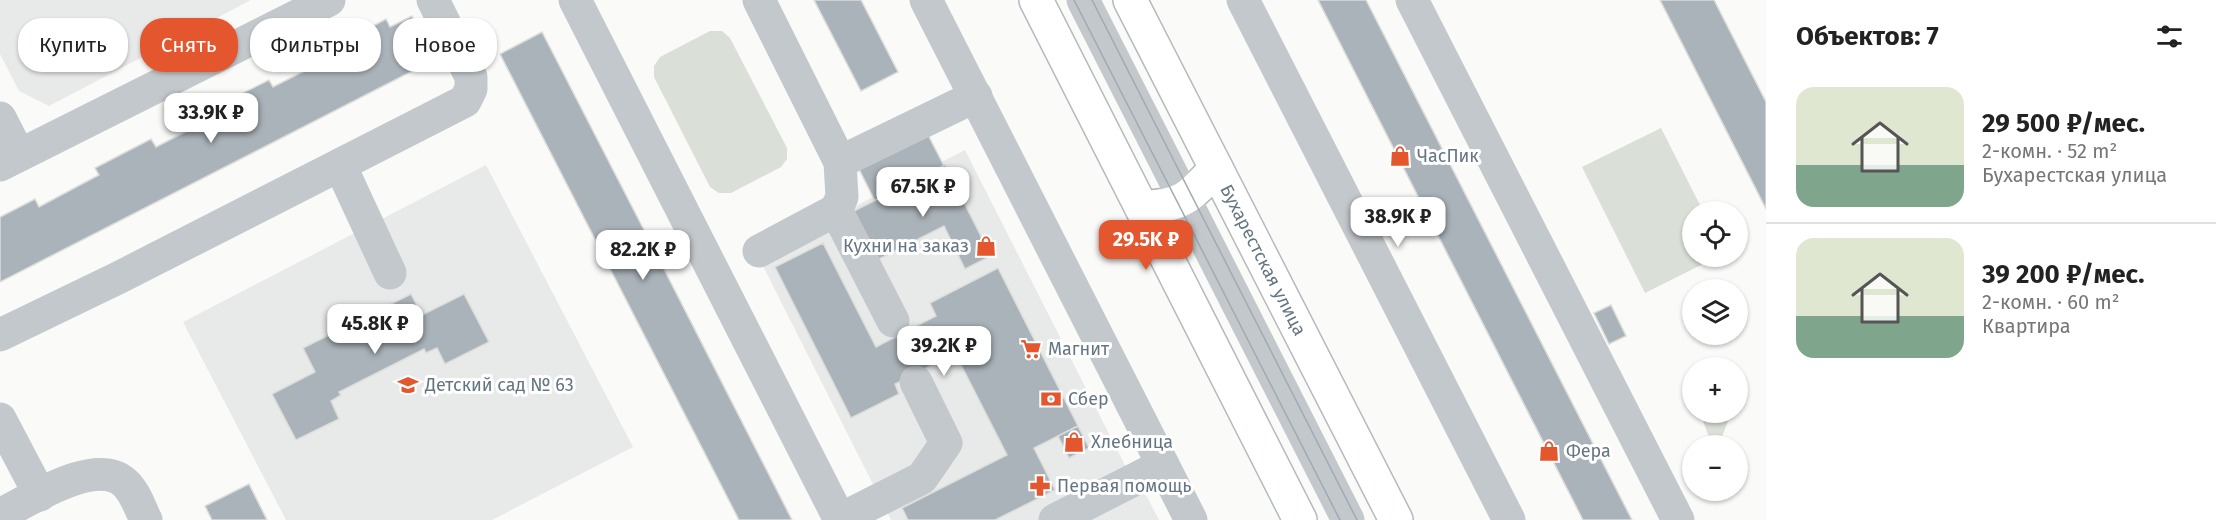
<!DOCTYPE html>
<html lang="ru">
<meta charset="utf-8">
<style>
:root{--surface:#fff;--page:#f6f6f6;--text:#222;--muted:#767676;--line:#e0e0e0;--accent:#e4572e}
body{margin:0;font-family:"Fira Sans",sans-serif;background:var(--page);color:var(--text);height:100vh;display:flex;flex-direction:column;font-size:22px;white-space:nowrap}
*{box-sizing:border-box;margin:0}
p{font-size:20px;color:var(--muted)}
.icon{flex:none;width:33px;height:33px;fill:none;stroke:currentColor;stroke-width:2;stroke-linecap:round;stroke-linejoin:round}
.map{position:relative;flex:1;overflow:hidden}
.details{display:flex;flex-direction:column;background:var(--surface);width:450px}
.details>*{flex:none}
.hud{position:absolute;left:18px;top:18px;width:570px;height:54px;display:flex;gap:12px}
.fabs{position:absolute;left:1682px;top:201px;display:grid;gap:12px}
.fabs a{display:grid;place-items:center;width:66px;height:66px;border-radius:50%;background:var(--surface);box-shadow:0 2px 4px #0004;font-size:30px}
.price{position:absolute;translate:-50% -51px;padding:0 14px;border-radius:12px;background:#fff;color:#222;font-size:20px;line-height:39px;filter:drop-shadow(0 2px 3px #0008)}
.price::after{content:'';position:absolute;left:50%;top:36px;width:18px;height:14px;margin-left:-9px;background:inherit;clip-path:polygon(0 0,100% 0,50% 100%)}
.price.active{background:var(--accent);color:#fff}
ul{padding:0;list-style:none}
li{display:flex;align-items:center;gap:18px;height:150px;padding:0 30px}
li+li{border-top:2px solid var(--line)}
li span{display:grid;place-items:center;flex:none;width:168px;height:120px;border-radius:18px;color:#555}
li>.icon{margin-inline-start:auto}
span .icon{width:72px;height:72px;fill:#fffc;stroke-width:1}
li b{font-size:26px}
h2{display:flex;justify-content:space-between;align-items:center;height:72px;padding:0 30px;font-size:26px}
.pill{padding:0 21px;border-radius:24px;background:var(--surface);box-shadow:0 2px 4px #0004;font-size:21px;line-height:54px}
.pill.active{background:var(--accent);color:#fff}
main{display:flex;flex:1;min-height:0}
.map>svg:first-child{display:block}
.built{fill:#e8e9e9}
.green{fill:#dadfd7}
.building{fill:#aab3b9;stroke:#dcdcda;stroke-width:1.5}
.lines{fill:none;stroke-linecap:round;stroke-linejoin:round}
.major-casing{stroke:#b5babe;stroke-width:36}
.minor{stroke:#c3c8cc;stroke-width:33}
.major{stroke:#fff;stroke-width:33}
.tram{stroke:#a2aab0;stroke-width:1.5}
.labels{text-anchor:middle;stroke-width:6;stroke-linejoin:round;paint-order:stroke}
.poi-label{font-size:18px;fill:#657683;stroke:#fff;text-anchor:start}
.street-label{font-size:18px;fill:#657683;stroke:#fff}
</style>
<main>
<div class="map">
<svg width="1766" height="520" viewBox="0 0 1766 520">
<rect width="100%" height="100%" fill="#fafaf8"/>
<!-- built -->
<g class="built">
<polygon points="0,0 251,0 49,106 19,91 0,54"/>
<polygon points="965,150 1130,475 1050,520 891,520 758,256"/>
<polygon points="486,165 633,447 492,520 286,520 183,322"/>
<polygon points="1144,491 1159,520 1088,520"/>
</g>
<!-- green -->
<g class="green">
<polygon points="710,31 722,31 730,38 787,148 787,159 781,167 731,193 719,193 710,187 654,77 654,66 660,57"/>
<polygon points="1661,128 1703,211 1692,212 1692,256 1717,257 1645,293 1582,167"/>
<polygon points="1700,413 1731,413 1719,445 1712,445"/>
</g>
<!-- building -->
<g class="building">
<polygon points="814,0 861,0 898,72 861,91"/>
<polygon points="1318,0 1366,0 1632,520 1583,520"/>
<polygon points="1660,0 1714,0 1766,102 1766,209"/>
<polygon points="412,16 434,60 0,282 0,217 35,199 39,207 99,175 95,168 151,139 156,147 217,116 213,108 269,80 273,87 334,56 330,49 386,19 390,27"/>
<polygon points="542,32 645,232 792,520 739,520 500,54"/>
<polygon points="927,133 944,166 875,201 858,167"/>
<polygon points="945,165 991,256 965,269 944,226 879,259 854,211"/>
<polygon points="823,243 876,347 936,316 930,303 998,268 1078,426 1034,448 1055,490 995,520 908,520 902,508 1007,455 955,353 895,384 899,394 851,418 775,267"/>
<polygon points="411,294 422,315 464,294 489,342 445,364 437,348 426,353 424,349 339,392 341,395 331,401 339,419 296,440 272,394 315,372 303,348"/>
<polygon points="1611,305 1626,336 1609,344 1594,313"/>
<polygon points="1078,426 1089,448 1069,458 1058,436"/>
<polygon points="249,484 267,520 212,520 205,506"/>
</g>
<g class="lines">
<!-- major casing -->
<g class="major-casing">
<g id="major">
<polyline points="1036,0 1300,520"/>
<path id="s1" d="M1130,0L1396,520"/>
<path d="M1142,207C1182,207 1191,196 1216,168"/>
</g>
</g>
<!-- minor -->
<g class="minor">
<polyline points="575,0 840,520"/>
<polyline points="926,0 1191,520"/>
<polyline points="1083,0 1348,520"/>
<polyline points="1243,0 1509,520"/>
<polyline points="1412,0 1678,520"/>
<polyline points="0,118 19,155"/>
<polyline points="840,162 976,96"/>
<polyline points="0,165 329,0"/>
<polyline points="340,165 390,273"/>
<polyline points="836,210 893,321"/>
<polyline points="759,251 836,210 842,197 840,162 759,0"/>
<polyline points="0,335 120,277 465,101 471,89 471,77 433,0"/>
<polyline points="0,419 40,495"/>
<path d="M0,515C30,500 96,456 125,483C135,492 140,508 146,520"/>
<polyline points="839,520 922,478 946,443 916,382"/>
<polyline points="1055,520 1163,465"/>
</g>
<!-- major -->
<use href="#major" class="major"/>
<!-- tram -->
<g class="tram">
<polyline points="1074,0 1340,520"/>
<polyline points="1092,0 1357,520"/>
</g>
</g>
<!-- icons -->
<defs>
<g id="shop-bare" transform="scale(1.62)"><path d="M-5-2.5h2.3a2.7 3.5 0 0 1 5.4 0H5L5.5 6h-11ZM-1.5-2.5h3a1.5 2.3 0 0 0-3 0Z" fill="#e4572e" stroke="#fff" stroke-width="2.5" paint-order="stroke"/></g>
<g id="supermarket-bare" transform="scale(1.62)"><path d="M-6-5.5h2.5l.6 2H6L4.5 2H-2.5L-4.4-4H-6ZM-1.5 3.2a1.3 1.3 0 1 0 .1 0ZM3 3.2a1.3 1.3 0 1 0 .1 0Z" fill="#e4572e" stroke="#fff" stroke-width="2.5" paint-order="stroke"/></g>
<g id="school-bare" transform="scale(1.62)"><path d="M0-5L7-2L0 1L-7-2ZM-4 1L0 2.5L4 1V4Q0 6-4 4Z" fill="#e4572e" stroke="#fff" stroke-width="2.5" paint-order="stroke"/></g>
<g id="bank-bare" transform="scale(1.62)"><path d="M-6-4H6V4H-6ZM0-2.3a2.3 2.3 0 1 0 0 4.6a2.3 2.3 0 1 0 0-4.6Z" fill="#e4572e" stroke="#fff" stroke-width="2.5" paint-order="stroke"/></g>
<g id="pharmacy-bare" transform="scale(1.62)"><path d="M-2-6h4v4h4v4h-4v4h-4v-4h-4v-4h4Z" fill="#e4572e" stroke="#fff" stroke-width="2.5" paint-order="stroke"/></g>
</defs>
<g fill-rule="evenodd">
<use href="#shop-bare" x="1400" y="156"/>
<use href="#shop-bare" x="986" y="246"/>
<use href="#supermarket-bare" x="1031" y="349"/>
<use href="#school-bare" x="408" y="385"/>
<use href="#bank-bare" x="1051" y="399"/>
<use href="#shop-bare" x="1074" y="442"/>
<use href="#shop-bare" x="1549" y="451"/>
<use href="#pharmacy-bare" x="1040" y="486"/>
</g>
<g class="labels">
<!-- poi labels -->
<g class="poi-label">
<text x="1417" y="162">ЧасПик</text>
<text x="969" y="252" text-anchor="end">Кухни на заказ</text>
<text x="1048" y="355">Магнит</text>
<text x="425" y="391">Детский сад № 63</text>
<text x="1068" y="405">Сбер</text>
<text x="1091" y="448">Хлебница</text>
<text x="1566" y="457">Фера</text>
<text x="1057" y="492">Первая помощь</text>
</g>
<!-- street labels -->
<g class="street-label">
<text dy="6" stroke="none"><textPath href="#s1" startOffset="292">Бухарестская улица</textPath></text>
</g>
</g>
</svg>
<div class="fabs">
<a><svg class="icon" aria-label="locate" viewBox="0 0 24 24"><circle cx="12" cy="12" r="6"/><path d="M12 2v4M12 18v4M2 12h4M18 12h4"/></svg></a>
<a><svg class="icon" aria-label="layers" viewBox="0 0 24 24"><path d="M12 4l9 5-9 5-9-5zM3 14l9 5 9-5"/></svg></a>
<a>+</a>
<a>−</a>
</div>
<b class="price" style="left:211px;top:144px">33.9K ₽</b>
<b class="price" style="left:923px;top:218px">67.5K ₽</b>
<b class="price" style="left:1398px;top:248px">38.9K ₽</b>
<b class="price active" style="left:1146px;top:271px">29.5K ₽</b>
<b class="price" style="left:643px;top:281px">82.2K ₽</b>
<b class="price" style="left:375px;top:355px">45.8K ₽</b>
<b class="price" style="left:944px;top:377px">39.2K ₽</b>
<div class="hud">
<a class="pill">Купить</a>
<a class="pill active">Снять</a>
<a class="pill">Фильтры</a>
<a class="pill">Новое</a>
</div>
</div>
<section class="details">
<h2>Объектов: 7<svg class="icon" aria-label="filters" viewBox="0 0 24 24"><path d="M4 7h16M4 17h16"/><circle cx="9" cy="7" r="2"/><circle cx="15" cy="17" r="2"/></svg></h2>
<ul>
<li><span style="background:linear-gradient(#dfe7d0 65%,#7fa58c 0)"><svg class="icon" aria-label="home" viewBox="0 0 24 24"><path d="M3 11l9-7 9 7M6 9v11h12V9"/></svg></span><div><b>29 500 ₽/мес.</b><p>2-комн. · 52 m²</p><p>Бухарестская улица</p></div></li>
<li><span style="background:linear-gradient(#dfe7d0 65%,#7fa58c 0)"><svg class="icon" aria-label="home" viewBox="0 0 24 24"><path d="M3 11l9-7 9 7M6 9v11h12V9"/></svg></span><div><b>39 200 ₽/мес.</b><p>2-комн. · 60 m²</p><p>Квартира</p></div></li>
</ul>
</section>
</main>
